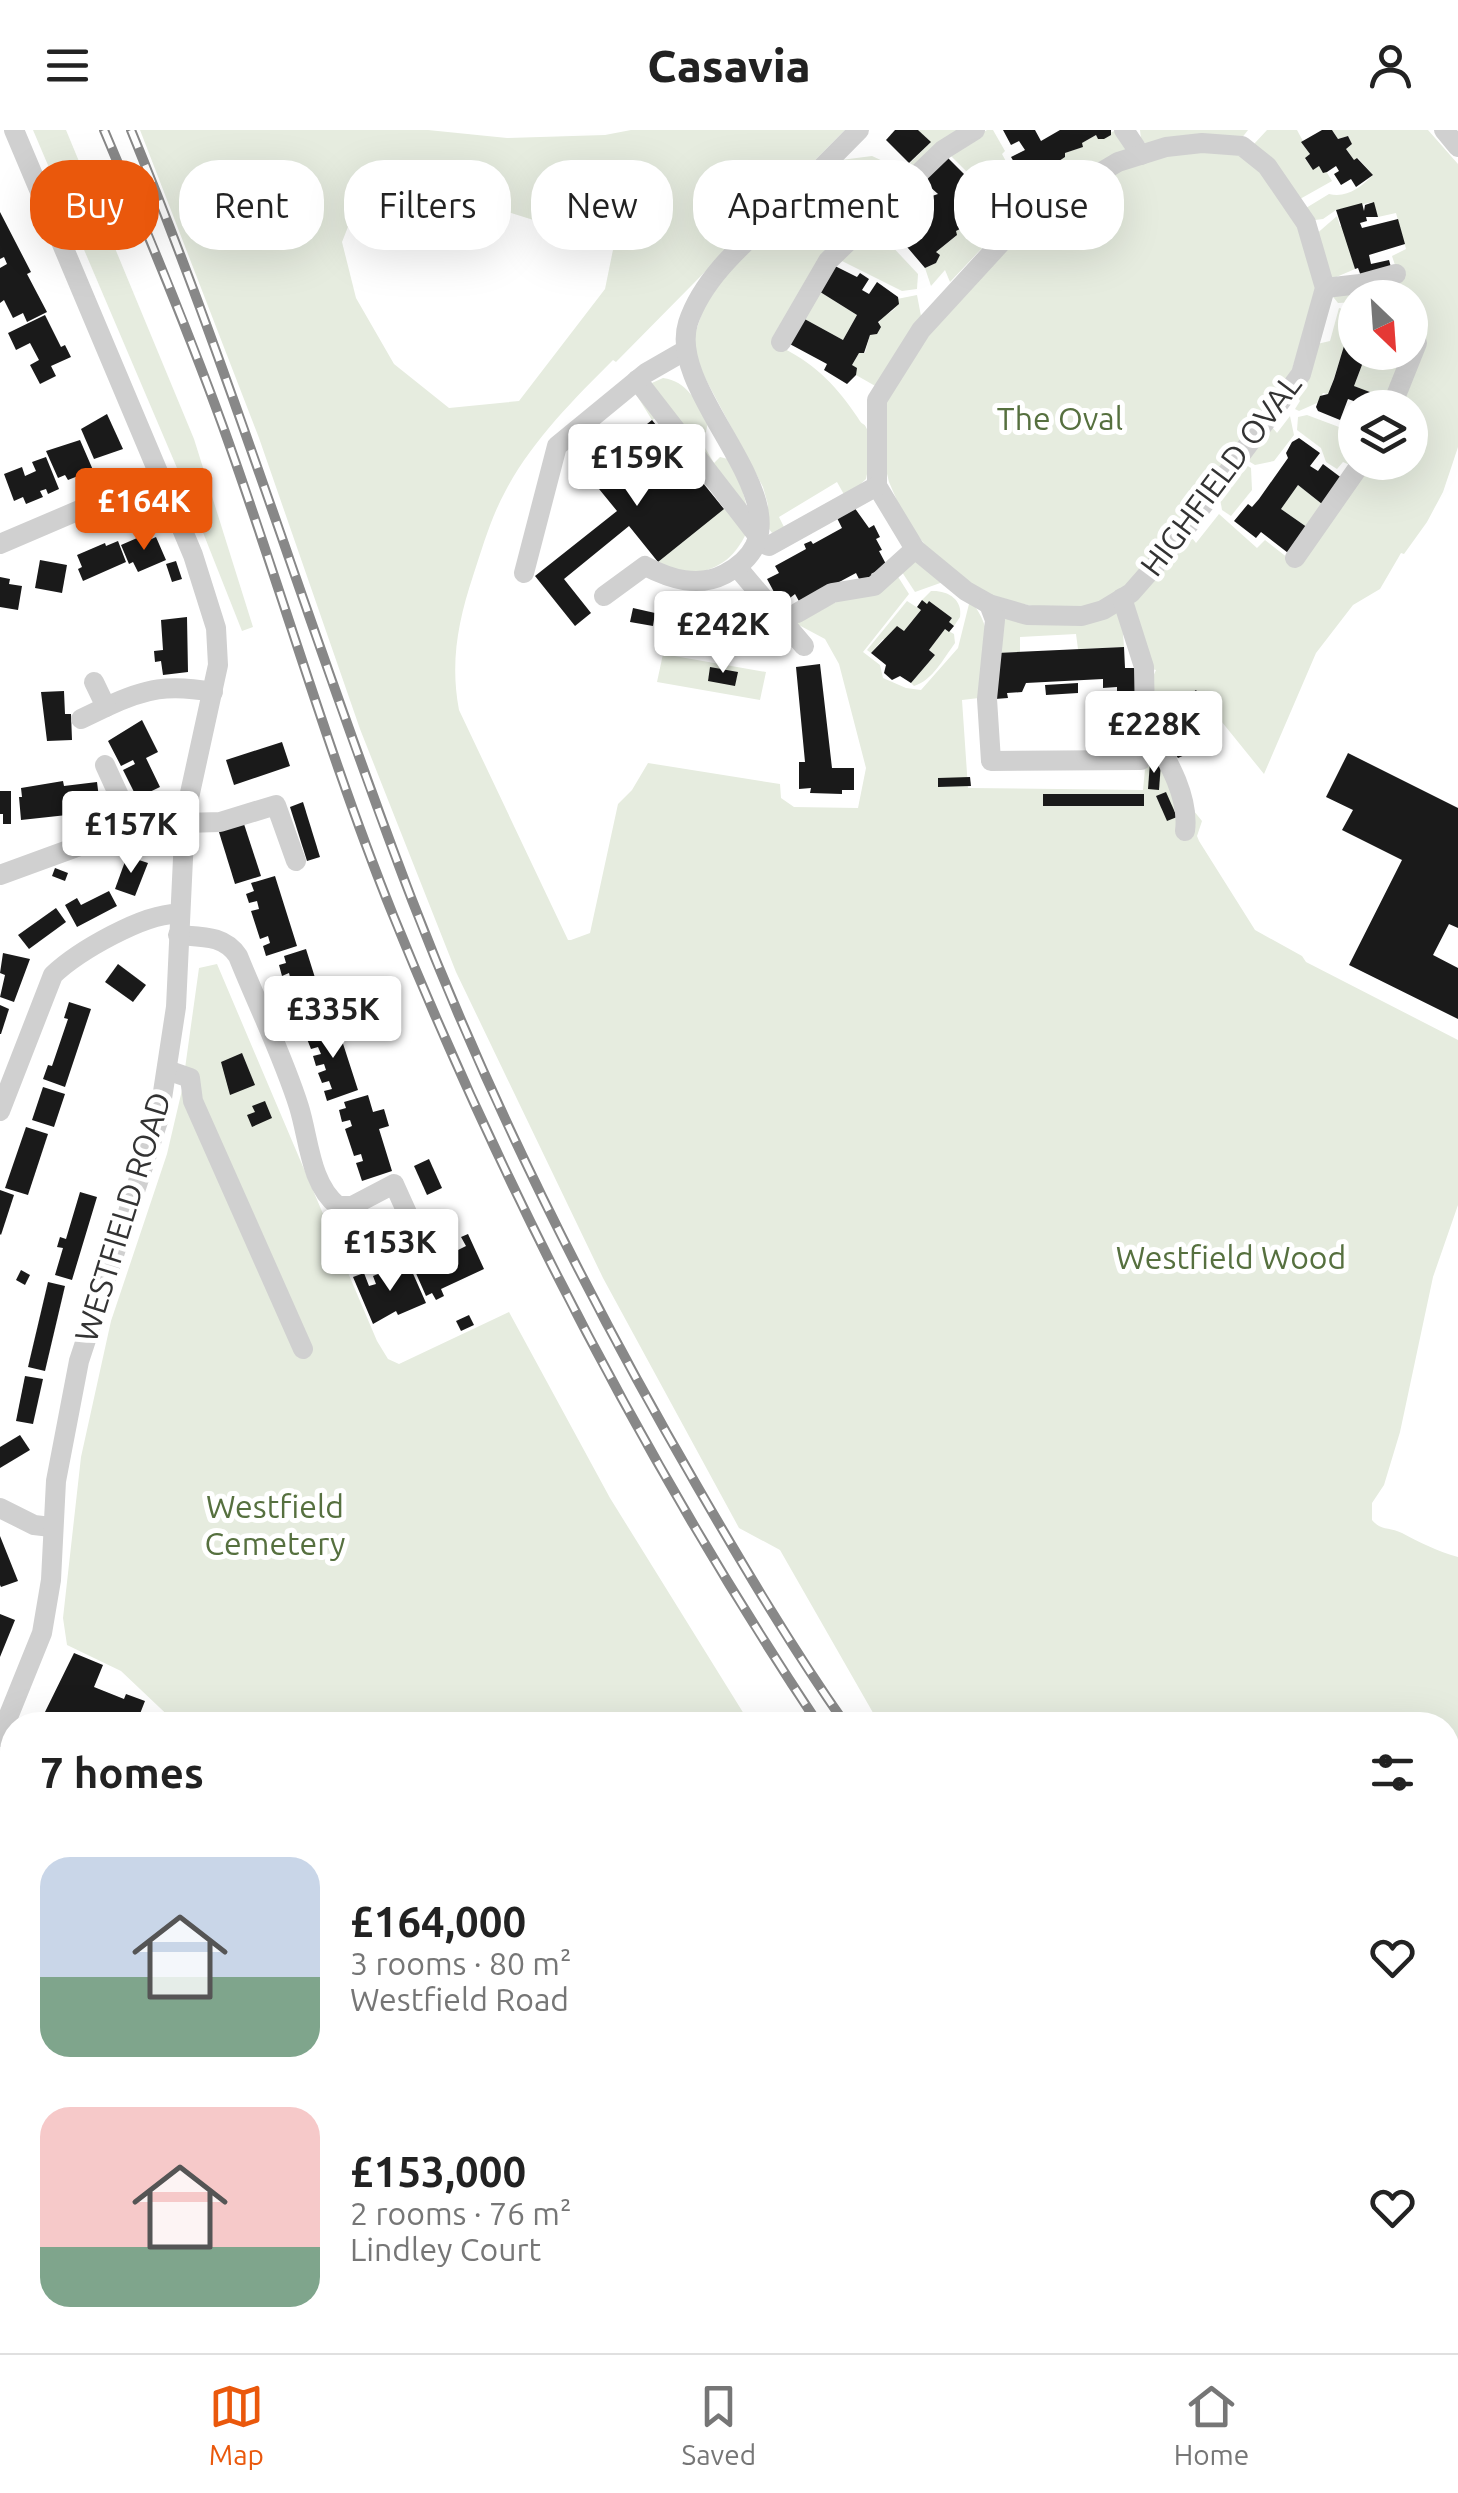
<!DOCTYPE html>
<meta charset="utf-8">
<style>
:root{--surface:#fff;--page:#f2f2f2;--text:#222;--muted:#767676;--line:#e0e0e0;--accent:#ea580c}
body{margin:0;font-family:Ubuntu,sans-serif;background:var(--page);color:var(--text);height:100vh;display:flex;flex-direction:column;font-size:38px;white-space:nowrap}
*{box-sizing:border-box;margin:0}
p{font-size:32px;color:var(--muted)}
.icon{flex:none;width:55px;height:55px;fill:none;stroke:currentColor;stroke-width:2;stroke-linecap:round;stroke-linejoin:round}
.map{position:relative;flex:1;overflow:hidden}
.details{position:absolute;left:0px;top:1582px;width:1460px;height:642px;display:flex;flex-direction:column;background:var(--surface);border-radius:40px 40px 0 0;box-shadow:0 10px 40px #0002}
.details>*{flex:none}
.guide{position:absolute;left:30px;top:30px;width:1400px;height:90px;display:flex;gap:20px}
.needle{width:65px;rotate:155deg}
.fabs{position:absolute;left:1338px;top:150px;display:grid;gap:20px}
.fabs a{display:grid;place-items:center;width:90px;height:90px;border-radius:50%;background:var(--surface);box-shadow:0 10px 40px #0002;font-size:50px}
.price{position:absolute;translate:-50% -85px;padding:0 22px;border-radius:10px;background:#fff;color:#222;font-size:32px;line-height:65px;filter:drop-shadow(0 2px 5px #0008)}
.price::after{content:'';position:absolute;left:50%;top:60px;width:30px;height:22px;margin-left:-15px;background:inherit;clip-path:polygon(0 0,100% 0,50% 100%)}
.price.active{background:var(--accent);color:#fff}
ul{padding:0;list-style:none}
li{display:flex;align-items:center;gap:30px;height:250px;padding:0 40px}
li span{display:grid;place-items:center;flex:none;width:280px;height:200px;border-radius:30px;color:#555}
li>.icon{margin-inline-start:auto}
span .icon{width:120px;height:120px;fill:#fffc;stroke-width:1}
li b{font-size:42px}
h2{display:flex;justify-content:space-between;align-items:center;height:120px;padding:0 40px;font-size:42px}
.chip{padding:0 35px;border-radius:40px;background:var(--surface);box-shadow:0 10px 40px #0002;font-size:35px;line-height:90px}
.chip.active{background:var(--accent);color:#fff}
header{display:flex;justify-content:space-between;align-items:center;height:130px;padding:0 40px;background:var(--surface);font-size:45px;font-weight:800}
.tabs{display:flex;justify-content:space-around;align-items:center;height:140px;border-top:2px solid var(--line);background:var(--surface);font-size:28px;color:var(--muted)}
.tabs a{display:grid;justify-items:center;gap:5px}
.tabs .active{color:var(--accent)}
.map>svg:first-child{display:block}
.green{fill:#e6ecdf;fill-rule:evenodd}
.building{fill:#1a1a1a}
.lines{fill:none;stroke-linecap:round;stroke-linejoin:round}
.minor{stroke:#d0d0d0;stroke-width:20}
.rail-casing{stroke:#888;stroke-width:10}
.rail{stroke:#fff;stroke-width:6;stroke-dasharray:19;stroke-linecap:butt}
.labels{text-anchor:middle;stroke-width:10;stroke-linejoin:round;paint-order:stroke}
.park-label{font-size:32px;fill:#56703f;stroke:#fff}
.street-label{font-size:32px;fill:#333;stroke:#fff}
</style>
<header><svg class="icon" aria-label="menu" viewBox="0 0 24 24"><path d="M4 6h16M4 12h16M4 18h16"/></svg>Casavia<svg class="icon" aria-label="person" viewBox="0 0 24 24"><circle cx="12" cy="8" r="4"/><path d="M4 21q1-7 8-7t8 7"/></svg></header>
<div class="map">
<svg width="1458" height="2223" viewBox="0 0 1458 2223">
<rect width="100%" height="100%" fill="#fff"/>
<!-- green -->
<g class="green">
<polygon points="33,0 66,0 194,309 253,497 242,501 183,352"/>
<path d="M140,0H428L507,8L605,5L631,0H845L616,232L613,230C574,269 532,311 506,360C491,387 483,416 473,446C458,491 450,533 459,580L568,810H571L590,803L618,674L632,660L648,633L780,654L781,668L794,677L858,678L866,638L839,534L825,509L795,493L895,442L909,464L863,522L880,535L883,548L906,558L921,560L958,518L970,470C998,503 985,529 979,568L962,570L968,658L1143,660L1146,629L1160,630L1172,654L1202,691L1197,706L1199,711L1255,800L1302,826L1306,832L1458,910V1075L1433,1147L1400,1302L1384,1355L1372,1373V1390C1381,1401 1390,1397 1402,1403C1421,1413 1437,1421 1458,1427V1934L1448,1939V1595H880L780,1420L739,1398L603,1148L456,842L360,599L259,308ZM464,68L562,99L615,110L605,159L519,271L449,278L394,234L356,168L342,112L353,84L368,69Z"/>
<path d="M918,0H968L826,130L783,218C818,236 837,257 858,288C864,298 863,290 868,301C873,314 869,336 866,349L846,368L837,352L779,387L785,399L772,403L764,392L768,375L763,357L696,231L694,207L706,171L737,132L841,30L872,26L885,32L898,45L930,13Z"/>
<path d="M987,0H993L1005,21L1002,24L1021,59L1020,67C1005,67 997,54 987,43L969,44L948,23Z"/>
<polygon points="1116,0 1132,21 1041,73 1042,58 1027,68 1024,65 1028,49 1036,47 1036,40 1052,31 1056,33 1065,27 1065,23 1082,17 1082,13 1096,5 1098,9"/>
<polygon points="1140,0 1248,0 1241,9 1148,16 1141,9"/>
<polygon points="1267,0 1297,0 1310,24 1305,29 1313,39 1319,36 1323,42 1326,41 1332,51 1300,69 1254,14"/>
<path d="M1332,0H1428L1458,34V317L1443,362L1427,392L1404,424L1401,423L1380,459L1353,475L1316,523L1264,644L1196,560L1149,594L1152,549L1156,540L1152,539L1128,472L1189,404L1196,413L1219,384L1257,418L1265,410L1297,435L1368,333L1410,332V278L1397,277L1423,214L1419,196L1410,189V168H1355V172L1338,173L1330,163L1399,147L1392,126L1406,119L1396,83L1378,87L1373,72L1336,80L1323,89L1315,90L1306,78L1329,64C1347,68 1360,58 1373,45L1358,28L1354,30L1346,19L1352,14L1348,6L1338,9Z"/>
<polygon points="1235,21 1258,37 1292,78 1318,154 1292,240 1256,297 1130,453 1102,474 1056,481 990,467 932,424 905,389 889,352 883,327 886,267 900,239 1011,110 1116,41 1167,23"/>
<polygon points="995,72 1018,75 1009,82 1010,97 983,117 950,152 945,140 931,156 925,138 936,133 939,125 936,122 956,106 956,101 965,97 981,75 984,78"/>
<polygon points="1337,86 1340,96 1343,96 1355,139 1327,151 1314,106"/>
<polygon points="873,96 918,144 917,159 902,161 840,130"/>
<polygon points="817,160 857,185 843,210 801,187"/>
<path d="M917,165L921,186L877,257L856,245L852,235L859,223H865L870,205L877,204C879,180 889,189 898,174L897,169Z"/>
<path d="M1339,178L1355,182L1348,192L1352,203C1340,223 1337,243 1328,264L1323,263L1317,273L1299,281L1295,279L1300,271L1294,261L1317,214L1330,211Z"/>
<polygon points="1365,227 1403,239 1391,270 1354,256"/>
<path d="M663,248C687,251 697,272 708,292L706,302L698,306L714,333L720,327L728,329L741,354L750,390L663,284L652,290L634,261Z"/>
<polygon points="1307,285 1339,297 1352,290 1355,292 1354,337 1343,332 1337,339 1326,332 1321,318 1297,300 1298,287"/>
<polygon points="1290,286 1294,305 1274,331 1255,335 1245,329 1272,297 1277,303"/>
<polygon points="1243,333 1251,338 1252,360 1231,386 1222,380 1219,363"/>
<polygon points="1298,355 1327,378 1311,400 1281,379"/>
<path d="M729,374L748,400C732,433 718,438 683,447L658,432Z"/>
<polygon points="914,430 943,452 915,462 900,439"/>
<path d="M931,461C947,460 963,469 960,487L954,496L949,492L952,488L929,471L927,474L922,470Z"/>
<polygon points="907,471 921,480 904,501 886,511 883,509 871,523 867,520"/>
<polygon points="1121,478 1124,517 1078,519 1076,504 1020,507 1020,522 997,523 1002,489 1008,487"/>
<path d="M945,499L954,504L955,513C944,528 932,551 914,556L911,553L935,525L929,520Z"/>
<polygon points="663,524 766,542 760,570 657,552"/>
<polygon points="217,834 377,1211 388,1229 399,1234 509,1182 610,1368 744,1584 737,1595 178,1595 121,1541 67,1515 63,1488 81,1327 111,1191 167,1024 182,960 199,838"/>
</g>
<!-- building -->
<g class="building">
<polygon points="895,0 918,0 931,12 909,33 886,10"/>
<polygon points="1003,0 1035,0 1041,11 1060,0 1111,0 1111,5 1104,9 1098,9 1096,5 1082,13 1083,17 1065,23 1065,27 1056,33 1052,31 1036,40 1036,47 1025,51 1011,27 1025,20 1019,11 1011,15"/>
<polygon points="1322,0 1332,0 1338,9 1348,6 1352,14 1346,19 1354,30 1357,28 1373,45 1356,57 1351,49 1341,55 1334,44 1339,41 1336,36 1327,42 1323,43 1319,36 1313,40 1305,28 1310,24 1301,12"/>
<polygon points="945,25 966,46 959,54 965,60 978,46 997,65 991,76 984,78 981,75 964,97 956,101 957,105 936,122 940,125 936,133 925,138 902,111 899,113 877,90 900,69 916,84 923,69 938,64 920,48"/>
<polygon points="1374,72 1378,87 1366,87 1367,91 1360,93 1362,98 1398,89 1405,114 1369,125 1371,134 1389,130 1392,141 1362,149 1358,138 1355,139 1336,80 1362,73 1364,81 1365,75"/>
<polygon points="0,82 31,142 27,144 47,182 27,192 23,183 13,188 4,170 0,173 0,138 7,134 4,127 0,129"/>
<polygon points="833,135 857,147 860,143 869,149 862,160 869,164 877,152 898,167 899,174 878,192 881,197 877,204 870,205 864,223 859,223 852,235 857,238 856,245 847,254 824,240 827,234 786,212 801,187 843,210 857,185 817,160"/>
<polygon points="45,185 61,217 65,215 71,227 51,236 56,246 40,254 30,235 39,230 30,213 16,220 8,203"/>
<polygon points="1355,185 1355,222 1410,222 1403,239 1365,227 1354,256 1391,270 1388,278 1357,278 1359,273 1348,269 1340,290 1318,281 1316,277 1320,266 1328,264 1334,249 1344,216 1352,203 1348,201 1348,192"/>
<polygon points="107,284 123,319 94,329 81,299"/>
<polygon points="652,290 724,379 658,432 629,396 564,449 591,483 575,496 535,446 617,381 586,343"/>
<polygon points="1299,308 1320,323 1310,336 1318,341 1323,334 1347,352 1327,378 1298,355 1281,379 1311,400 1292,426 1261,402 1256,408 1234,391 1248,374 1252,377 1259,369 1288,328 1286,323 1292,312"/>
<polygon points="80,310 93,340 68,350 65,345 58,348 46,321"/>
<polygon points="46,327 59,359 48,364 46,359 40,361 43,367 26,374 23,367 14,371 4,344 22,337 25,346 36,341 32,332"/>
<polygon points="854,377 869,398 874,395 880,407 876,409 882,420 879,421 887,436 871,444 875,450 863,457 856,443 800,473 795,464 781,475 767,449 779,443 775,436 806,419 804,414 811,411 813,414 842,398 836,386"/>
<polygon points="144,405 147,411 156,407 166,430 138,442 133,432 129,434 121,415"/>
<polygon points="118,411 126,432 83,451 78,439 82,437 77,425 105,413 106,416"/>
<polygon points="40,430 67,435 62,463 35,458"/>
<polygon points="176,431 182,449 172,452 166,434"/>
<polygon points="0,447 10,449 9,454 22,456 18,480 0,477"/>
<polygon points="746,464 758,487 716,510 703,487"/>
<polygon points="922,470 927,474 929,471 952,488 949,492 954,496 949,502 945,499 929,520 935,525 911,553 900,546 892,550 884,543 886,535 871,523 897,496 904,501 921,480 917,477"/>
<polygon points="633,478 655,483 653,496 630,492"/>
<polygon points="187,487 188,542 163,545 161,531 155,532 154,521 163,520 161,490"/>
<polygon points="1124,517 1125,538 1138,538 1140,565 1117,566 1117,557 1103,558 1103,549 1026,553 1022,562 1007,563 1008,568 995,569 997,523"/>
<polygon points="820,534 832,638 854,638 854,660 842,660 842,664 810,663 811,658 799,659 799,632 805,632 796,537"/>
<polygon points="710,537 738,542 735,556 708,551"/>
<polygon points="1078,553 1078,563 1046,565 1045,555"/>
<polygon points="1196,560 1222,595 1189,618 1192,621 1187,624 1178,628 1175,624 1169,629 1149,594"/>
<polygon points="64,561 65,584 71,584 72,610 47,611 41,562"/>
<polygon points="142,590 158,622 146,628 160,657 137,668 123,640 135,634 133,630 121,636 108,611"/>
<polygon points="282,612 290,636 234,655 226,630"/>
<polygon points="1348,623 1458,678 1458,798 1449,794 1433,825 1458,838 1458,889 1349,835 1402,730 1342,700 1353,680 1326,667"/>
<polygon points="1150,632 1161,633 1159,660 1148,659"/>
<polygon points="970,647 971,656 938,657 938,648"/>
<polygon points="63,651 64,656 97,652 100,676 67,681 67,685 21,690 19,667 22,667 21,658"/>
<polygon points="0,661 11,661 11,694 3,694 3,684 0,684"/>
<polygon points="1166,662 1177,687 1167,691 1156,666"/>
<rect x="1043" y="664" width="101" height="12"/>
<polygon points="303,672 320,727 307,731 290,677"/>
<polygon points="243,691 261,746 235,754 218,699"/>
<polygon points="127,726 148,733 135,766 115,759"/>
<polygon points="55,738 68,743 65,751 52,746"/>
<polygon points="275,746 297,816 266,826 263,816 270,813 268,806 260,809 251,781 259,779 257,771 249,773 246,764 254,761 251,753"/>
<polygon points="109,761 117,776 77,797 65,775 77,768 81,775"/>
<polygon points="56,778 66,792 29,819 18,805"/>
<polygon points="306,819 328,889 298,898 294,888 302,885 300,878 292,881 289,870 297,868 295,861 287,863 284,853 291,851 289,843 282,846 279,835 286,833 284,826"/>
<polygon points="3,823 30,829 14,872 0,867 5,845 0,843"/>
<polygon points="118,834 146,855 133,872 105,852"/>
<polygon points="69,872 91,879 65,957 43,949 48,935 52,936 68,889 64,888"/>
<polygon points="0,875 9,879 1,904 0,904"/>
<polygon points="336,892 358,960 327,971 324,961 332,959 329,951 322,953 318,943 326,940 324,934 316,936 313,926 321,924 318,917 311,919 307,909 315,907 313,900"/>
<polygon points="242,923 255,955 230,965 221,932"/>
<polygon points="43,957 65,964 54,997 32,990"/>
<polygon points="368,965 373,982 384,979 389,996 379,999 392,1041 362,1051 356,1033 363,1031 361,1024 354,1026 345,999 352,996 350,990 342,992 339,980 346,978 344,972"/>
<polygon points="265,971 272,988 252,997 247,985 255,982 252,976"/>
<polygon points="26,997 48,1004 28,1065 5,1058"/>
<polygon points="429,1029 442,1058 427,1065 414,1036"/>
<polygon points="0,1060 14,1065 1,1105 0,1104"/>
<polygon points="80,1062 97,1067 72,1150 55,1145 63,1118 57,1117 60,1107 66,1109"/>
<polygon points="468,1104 484,1139 441,1159 444,1166 436,1170 432,1163 426,1166 411,1132 418,1129 422,1137 439,1129 435,1120 443,1116 448,1125 466,1116 461,1107"/>
<polygon points="400,1136 403,1142 411,1139 426,1173 398,1185 396,1181 373,1194 353,1147 364,1143 369,1156 376,1154 373,1146 383,1142 386,1149 394,1146 391,1140"/>
<polygon points="21,1140 30,1145 25,1155 16,1150"/>
<polygon points="48,1152 65,1156 45,1241 28,1237"/>
<polygon points="469,1185 474,1195 461,1201 456,1191"/>
<polygon points="25,1246 43,1249 33,1294 16,1291"/>
<polygon points="20,1305 30,1320 0,1338 0,1317"/>
<polygon points="0,1406 18,1451 1,1457 0,1455"/>
<polygon points="0,1484 15,1490 0,1527"/>
<polygon points="74,1523 103,1535 94,1557 124,1569 126,1564 145,1571 136,1594 124,1589 116,1595 83,1595 44,1584"/>
<polygon points="12,1656 12,1691 0,1684 0,1678"/>
<polygon points="0,1702 12,1709 5,1721 12,1725 5,1738 0,1735"/>
<polygon points="4,1983 12,1988 12,2016 0,2010 0,1990"/>
<polygon points="12,2100 12,2125 4,2122"/>
<polygon points="184,2212 197,2212 202,2215 198,2223 179,2223"/>
<polygon points="321,2212 359,2212 359,2221 321,2223"/>
<polygon points="377,2212 423,2212 423,2221 395,2223 395,2220 376,2219"/>
<polygon points="618,2212 626,2215 654,2212 648,2223 612,2223"/>
<polygon points="733,2212 755,2212 748,2223 726,2223"/>
</g>
<g class="lines">
<!-- minor -->
<g class="minor">
<polyline points="1124,0 1141,25"/>
<polyline points="1444,0 1458,17"/>
<polygon points="1202,13 1242,16 1267,36 1306,93 1325,158 1301,244 1174,414 1131,463 1103,480 1082,486 1027,485 989,474 966,461 915,419 877,356 877,270 921,200 1009,104 1068,62 1118,32 1166,17"/>
<polyline points="1325,158 1360,154 1396,144"/>
<polyline points="781,212 828,131 943,20 975,0"/>
<polyline points="637,250 758,406"/>
<polyline points="1391,278 1417,213"/>
<polyline points="757,411 769,416 877,356"/>
<polyline points="0,414 159,346"/>
<polyline points="1295,428 1362,332"/>
<polyline points="737,437 804,516"/>
<polyline points="524,443 557,316 646,243 686,220"/>
<path d="M604,466L645,436C670,449 698,458 725,444C829,389 664,269 688,193C703,146 749,109 784,76C809,51 834,25 859,0"/>
<polyline points="989,474 995,490 987,569 991,631 1141,630 1145,591 1144,537 1122,468"/>
<polyline points="797,483 832,463 874,456 915,419"/>
<path d="M94,552L106,577C146,558 169,554 213,562"/>
<polyline points="81,589 106,577"/>
<path d="M1145,591C1163,623 1190,664 1185,701"/>
<polyline points="105,635 131,692"/>
<polyline points="184,693 220,692 276,675 296,731"/>
<polyline points="0,745 104,707 147,687 185,686"/>
<path d="M178,805C202,807 224,805 238,826C258,876 283,926 299,977C309,1009 310,1054 338,1076H352L394,1054L408,1085"/>
<polyline points="167,940 190,948 193,971 303,1219"/>
<path d="M0,981L53,845C77,822 145,782 179,784"/>
<polyline points="0,1378 34,1395 51,1397"/>
<polyline points="0,1607 42,1503 51,1450 56,1351 79,1231 159,988 176,877 185,686 218,535 216,498 193,425 14,0"/>
<polyline points="0,2047 12,2053"/>
<polyline points="508,2212 537,2223"/>
<polyline points="692,2223 699,2212"/>
</g>
<!-- rail casing -->
<g class="rail-casing">
<g id="rail">
<path d="M104,0C145,97 186,195 222,294C281,457 328,624 393,785C508,1068 650,1341 819,1595"/>
<path d="M131,0C235,253 314,515 412,770C490,972 588,1168 697,1356C744,1437 792,1518 846,1595"/>
<polyline points="1306,2212 1316,2223"/>
<polyline points="1337,2212 1347,2223"/>
</g>
</g>
<!-- rail -->
<use href="#rail" class="rail"/>
</g>
<g class="labels">
<!-- park labels -->
<g class="park-label">
<text x="1060" y="300">The Oval</text>
<text x="1231" y="1139">Westfield Wood</text>
<text x="275" y="1388">Westfield<tspan x="275" dy="37">Cemetery</tspan></text>
</g>
<!-- street labels -->
<g class="street-label">
<text transform="translate(1221 345) rotate(-53)" y="11">HIGHFIELD OVAL</text>
<text transform="translate(123 1087) rotate(-73)" y="11">WESTFIELD ROAD</text>
</g>
</g>
</svg>
<div class="fabs">
<a><svg class="needle" viewBox="-14 -14 28 28"><path d="M0-13l5 13h-10z" fill="#e53935"/><path d="M0 13l5-13h-10z" fill="#767676"/></svg></a>
<a><svg class="icon" aria-label="layers" viewBox="0 0 24 24"><path d="M12 4l9 5-9 5-9-5zM3 14l9 5 9-5"/></svg></a>
</div>
<b class="price" style="left:637px;top:379px">£159K</b>
<b class="price active" style="left:144px;top:423px">£164K</b>
<b class="price" style="left:723px;top:546px">£242K</b>
<b class="price" style="left:1154px;top:646px">£228K</b>
<b class="price" style="left:131px;top:746px">£157K</b>
<b class="price" style="left:333px;top:931px">£335K</b>
<b class="price" style="left:390px;top:1164px">£153K</b>
<div class="guide">
<a class="chip active">Buy</a>
<a class="chip">Rent</a>
<a class="chip">Filters</a>
<a class="chip">New</a>
<a class="chip">Apartment</a>
<a class="chip">House</a>
</div>
<section class="details">
<h2>7 homes<svg class="icon" aria-label="filters" viewBox="0 0 24 24"><path d="M4 7h16M4 17h16"/><circle cx="9" cy="7" r="2"/><circle cx="15" cy="17" r="2"/></svg></h2>
<ul>
<li><span style="background:linear-gradient(#c9d6e8 60%,#7fa58c 0)"><svg class="icon" aria-label="home" viewBox="0 0 24 24"><path d="M3 11l9-7 9 7M6 9v11h12V9"/></svg></span><div><b>£164,000</b><p>3 rooms · 80 m²</p><p>Westfield Road</p></div><svg class="icon" aria-label="heart" viewBox="0 0 24 24"><path d="M12 20l-8-8c-3-5 5-10 8-4 3-6 11-1 8 4z"/></svg></li>
<li><span style="background:linear-gradient(#f6c9c9 70%,#7fa58c 0)"><svg class="icon" aria-label="home" viewBox="0 0 24 24"><path d="M3 11l9-7 9 7M6 9v11h12V9"/></svg></span><div><b>£153,000</b><p>2 rooms · 76 m²</p><p>Lindley Court</p></div><svg class="icon" aria-label="heart" viewBox="0 0 24 24"><path d="M12 20l-8-8c-3-5 5-10 8-4 3-6 11-1 8 4z"/></svg></li>
</ul>
</section>
</div>
<nav class="tabs">
<a class="active"><svg class="icon" aria-label="map" viewBox="0 0 24 24"><path d="M3 6l6-2 6 2 6-2v14l-6 2-6-2-6 2zM9 4v14M15 6v14"/></svg>Map</a>
<a><svg class="icon" aria-label="saved" viewBox="0 0 24 24"><path d="M7 4h10v16l-5-4-5 4z"/></svg>Saved</a>
<a><svg class="icon" aria-label="home" viewBox="0 0 24 24"><path d="M3 11l9-7 9 7M6 9v11h12V9"/></svg>Home</a>
</nav>
